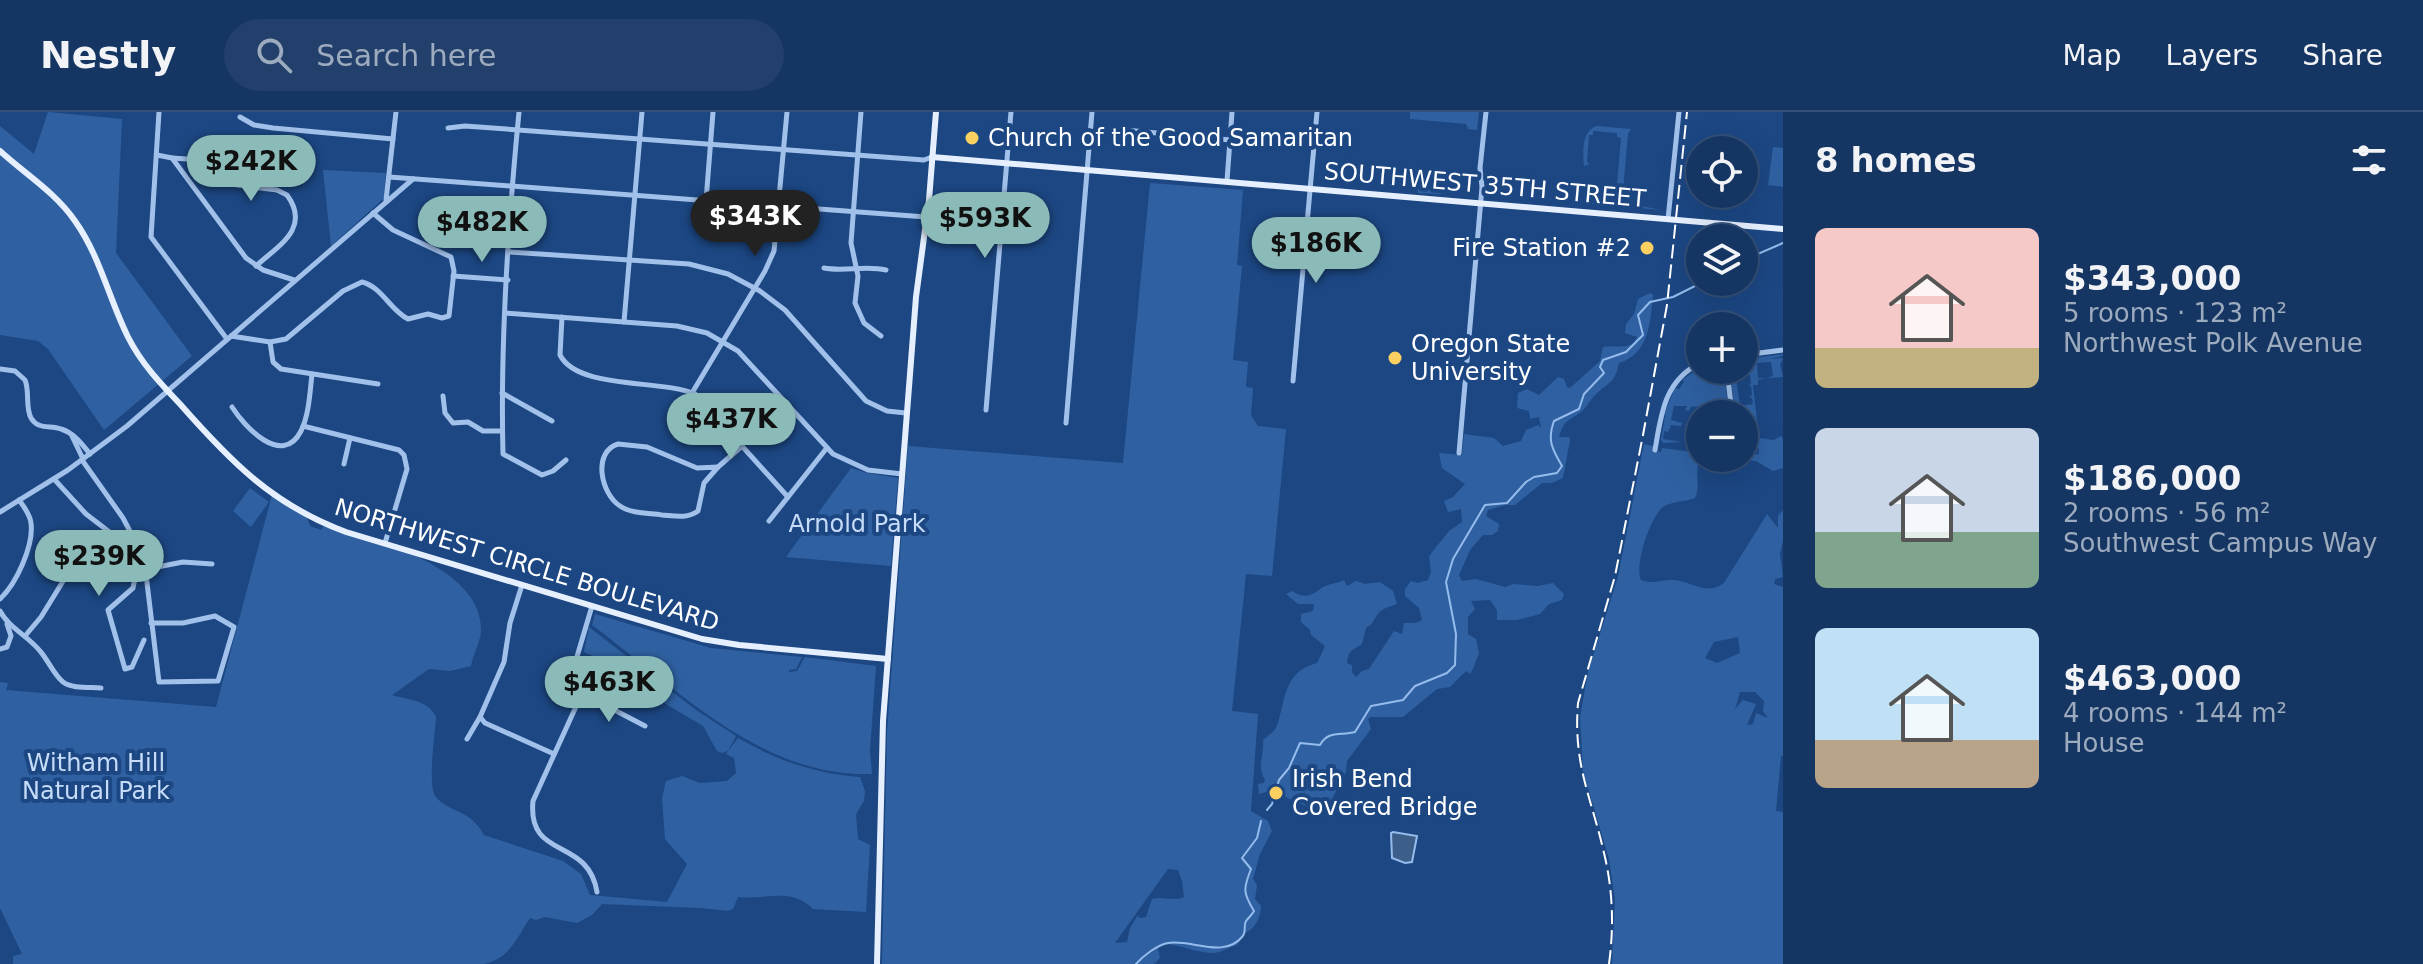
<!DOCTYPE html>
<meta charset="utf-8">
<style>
:root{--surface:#153562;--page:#22406b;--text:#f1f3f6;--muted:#9dabbe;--line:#345077;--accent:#8bbbb9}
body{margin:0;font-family:"DejaVu Sans",sans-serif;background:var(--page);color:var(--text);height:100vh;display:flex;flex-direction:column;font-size:30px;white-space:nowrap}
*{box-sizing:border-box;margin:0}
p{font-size:26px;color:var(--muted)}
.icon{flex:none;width:44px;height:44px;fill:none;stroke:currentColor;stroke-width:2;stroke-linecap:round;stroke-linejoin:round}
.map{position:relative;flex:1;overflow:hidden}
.drawer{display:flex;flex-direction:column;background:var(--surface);width:640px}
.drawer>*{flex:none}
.controls{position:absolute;left:1686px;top:24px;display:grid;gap:16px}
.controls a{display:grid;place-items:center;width:72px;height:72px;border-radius:50%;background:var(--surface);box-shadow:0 8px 32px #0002,0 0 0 2px var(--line);font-size:40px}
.price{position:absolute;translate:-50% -68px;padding:0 18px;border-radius:28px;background:var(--accent);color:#111;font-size:26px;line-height:52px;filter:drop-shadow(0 2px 4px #0008)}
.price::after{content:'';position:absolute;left:50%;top:48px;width:24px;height:18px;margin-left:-12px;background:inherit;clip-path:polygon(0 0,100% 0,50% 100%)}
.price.on{background:#222;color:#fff}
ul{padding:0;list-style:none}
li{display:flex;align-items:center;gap:24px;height:200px;padding:0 32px}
li span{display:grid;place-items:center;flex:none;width:224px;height:160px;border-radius:12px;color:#555}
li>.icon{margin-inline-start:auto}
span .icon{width:96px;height:96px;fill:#fffc;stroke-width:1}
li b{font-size:34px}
h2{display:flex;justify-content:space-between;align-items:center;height:96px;padding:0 32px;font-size:34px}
header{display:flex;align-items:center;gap:48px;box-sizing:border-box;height:112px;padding:0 40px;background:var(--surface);border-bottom:2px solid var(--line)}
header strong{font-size:38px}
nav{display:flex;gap:44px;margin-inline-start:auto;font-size:28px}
.search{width:560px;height:72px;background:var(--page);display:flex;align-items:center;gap:20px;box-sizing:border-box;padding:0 28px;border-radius:44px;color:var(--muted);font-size:30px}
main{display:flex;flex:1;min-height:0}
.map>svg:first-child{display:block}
.green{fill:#2f61a2;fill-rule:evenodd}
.water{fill:#3e5e8a;stroke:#95bcec;stroke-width:2}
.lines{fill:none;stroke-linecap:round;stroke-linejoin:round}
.stream{stroke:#95bcec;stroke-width:2}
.minor{stroke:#a2c1ea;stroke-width:5}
.major{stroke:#e6effe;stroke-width:6}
.rail{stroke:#fff;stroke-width:2;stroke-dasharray:14 6;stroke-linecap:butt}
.poi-dot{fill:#fbd060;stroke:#1c4783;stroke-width:3}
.labels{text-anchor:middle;stroke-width:8;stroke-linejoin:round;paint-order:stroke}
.poi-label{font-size:24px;fill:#fff;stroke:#1c4783;text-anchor:start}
.street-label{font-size:24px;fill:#fff;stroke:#1c4783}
.park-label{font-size:24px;fill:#c6dcf8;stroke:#1c4783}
</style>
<header>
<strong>Nestly</strong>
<div class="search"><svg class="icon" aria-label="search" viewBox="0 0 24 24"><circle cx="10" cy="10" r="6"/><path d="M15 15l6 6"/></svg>Search here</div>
<nav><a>Map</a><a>Layers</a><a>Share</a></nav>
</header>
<main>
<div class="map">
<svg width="1783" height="852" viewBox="0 0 1783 852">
<rect width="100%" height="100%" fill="#1c4783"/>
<!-- green -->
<g class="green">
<polygon points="48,0 122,7 116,141 192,244 104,318 48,237 38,229 0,223 0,14 34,42"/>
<polygon points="1410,0 1479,0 1477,18 1468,17 1466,12 1410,7"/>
<path d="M1597,14L1631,17L1628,22L1622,90L1661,98L1592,92V89L1613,90L1616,85L1621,26L1617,25V21L1593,19V23H1589L1587,50L1590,52L1584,54C1583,40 1581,19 1597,14Z"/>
<polygon points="1773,35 1783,36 1783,75 1768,73"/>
<polygon points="1404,57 1413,58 1414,65 1425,65 1425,72 1442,73 1441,82 1418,81 1417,70 1405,69 1404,77 1399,77 1401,60"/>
<polygon points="323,58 386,61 384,86 331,134"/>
<path d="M1150,71L1243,78L1237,153L1242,154L1233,248L1248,250L1246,275L1253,276L1251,303L1258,314L1286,317L1272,464L1246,462L1232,599L1258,602L1251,699L1268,709L1272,719L1260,742L1253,767L1257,773L1255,787L1261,794C1261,805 1255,818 1244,821L1237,833C1228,835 1221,841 1213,841C1195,841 1181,832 1163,832L1158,836L1160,846L1154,852H882L887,621L908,334L1123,351ZM1168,757L1178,758L1182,769L1184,785C1172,790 1162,784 1152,787L1146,805L1139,806L1138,803L1130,816L1127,830L1115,831Z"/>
<path d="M1650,181L1653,183C1650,210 1650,241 1619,251C1615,270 1611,269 1597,281C1592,285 1589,292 1584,297C1571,310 1565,304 1559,325H1569L1570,328L1563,366L1552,371H1542L1515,393H1505L1488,398L1486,404L1499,412L1498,419L1492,423H1483L1470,438L1459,463L1462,469L1476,467L1505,475L1513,472L1538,474L1553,471L1564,482L1562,488L1549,492L1540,502L1517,508H1497V498L1490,488L1471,489L1475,497L1468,505V522L1476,527L1479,542C1475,549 1475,555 1470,562L1466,559L1450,575L1437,577L1403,605H1371L1368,607L1371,617L1347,649L1346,660L1333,685L1335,687L1348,688L1349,695C1331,703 1287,692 1277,677L1259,682L1258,672L1264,671L1265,668C1256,654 1265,642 1263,628C1268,624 1274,620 1277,614C1286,587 1283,560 1317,551L1325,534L1311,523L1310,518L1301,510V502L1313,499L1314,492H1298L1286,482L1292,479C1306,488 1312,483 1323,475C1329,472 1338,471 1344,468L1347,474L1356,469L1365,472L1380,470L1393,479L1397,492C1389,495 1382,496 1377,503C1373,509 1373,512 1366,516L1362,532C1353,538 1348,538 1347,551L1352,553V560L1356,565L1362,559L1369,557L1394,519L1402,522L1404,511H1416L1422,508L1419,496L1405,484V477L1411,469L1418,471L1428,468L1431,460L1429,444L1449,419L1462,410L1461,397L1448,400L1444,389L1453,385L1465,372L1442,356L1439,341L1462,343L1464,322L1494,326L1503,334L1521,329L1526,318L1538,313L1541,316L1539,305L1530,307L1529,299L1517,296L1518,281L1527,277L1539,283L1558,265L1564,267L1567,275L1570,276L1600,249L1603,235C1614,232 1631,240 1637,225L1625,221L1626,212L1634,202L1638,187Z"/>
<polygon points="1783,242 1783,244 1769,247 1783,246 1780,253 1783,265 1766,266 1773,264 1771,250 1757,251 1758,266 1765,266 1758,268 1758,273 1753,273 1759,326 1774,328 1781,324 1783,327 1783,356 1773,359 1756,349 1740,348 1744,346 1744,338 1746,344 1759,342 1759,336 1755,335 1758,333 1757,324 1754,323 1757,322 1756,313 1753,311 1756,311 1755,304 1735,302 1730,258 1735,258 1740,294 1753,292 1752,286 1749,285 1752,283 1751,274 1748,273 1751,272 1750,263 1746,262 1750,261 1748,253 1744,252 1744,247"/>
<polygon points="1700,255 1698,260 1724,258 1729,302 1716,297 1708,302 1707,297 1702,297 1702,294 1691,295 1689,299 1685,298 1687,294 1674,294 1671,308 1682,311 1681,314 1671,313 1668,320 1664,319 1663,327 1682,330 1663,331 1661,328 1666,298 1675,276 1679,277 1684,270 1682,268"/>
<path d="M1644,332L1653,334V339L1661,340L1662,336L1700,341L1702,346C1692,358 1702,372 1695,386C1685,390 1672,389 1663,395C1650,405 1634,454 1641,468C1653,473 1662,467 1674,468C1693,470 1706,484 1724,471L1767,402L1778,416V404L1783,398V429L1780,442L1783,465L1775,467L1774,472L1783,475V644H1781L1776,699L1783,700V852H1612L1615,787L1609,747L1583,659L1580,605L1588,560L1618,465ZM1738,525L1740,541L1717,551L1705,546L1714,530ZM1740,580H1755L1764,589L1763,599L1768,606L1756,601L1753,612L1747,613L1756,592L1743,588L1735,597Z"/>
<polygon points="851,356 867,361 898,366 891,454 786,445"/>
<polygon points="250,376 269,390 251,415 233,399"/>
<path d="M272,383L306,403L310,414L321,418L325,412C371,426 482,454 481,518C481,529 473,542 471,554L450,559L429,557L392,583C409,588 428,588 436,605C435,621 427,675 436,685C451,702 469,696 484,723L563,749L581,762L590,783L667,790L687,752L665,727L662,686L666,669L682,664L700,671L727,669L736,661L734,646L726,642L738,626C776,648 816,662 860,665L865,679L864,689L856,702L858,727L870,733L866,800L813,797C791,775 766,788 738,785L733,797L728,799L701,796L602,792L592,803L577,811L545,805L536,808L530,806C516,827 510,846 484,852H13V844L22,842L0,796V570L8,571L6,578L216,595Z"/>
<path d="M595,502L711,536L802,545L796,557L789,558V560L797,559L805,545L876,554L870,639L872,662C761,666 674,574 592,513Z"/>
<polygon points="589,515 696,598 736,624 728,639 722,641 717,639 703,614 622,566 607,572 595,582 586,581 583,562 589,566 597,563 601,555 597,546 584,540"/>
</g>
<!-- water -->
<polygon class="water" points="1393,720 1417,724 1412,750 1405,751 1392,746 1391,721"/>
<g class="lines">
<!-- stream -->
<g class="stream">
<polyline points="1744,148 1783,131"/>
<path d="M1267,698L1272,692L1279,668L1289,656L1300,631L1320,633C1328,618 1341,624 1355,620L1371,594L1403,588L1415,574L1447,561L1455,553L1456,522L1446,470L1453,447L1485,393L1507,391L1526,370L1534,365L1557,361L1562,354C1552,337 1547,328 1554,309L1579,297L1584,282L1604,261L1600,255L1603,248L1626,240L1643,223L1638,203L1650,190L1673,185L1703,170"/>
<path d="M1136,852C1143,844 1157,833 1168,831C1191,827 1224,847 1242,825C1247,820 1243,814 1246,809C1249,805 1252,803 1254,799C1243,781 1243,777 1251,757L1242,746L1257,726L1261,709"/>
</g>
<!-- minor -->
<g class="minor">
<polyline points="159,0 151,125 227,227"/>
<path d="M519,0C508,113 500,229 503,342L542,363L553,359L566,348"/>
<polyline points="861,0 851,131 858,164 855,191 864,211 881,224"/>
<polyline points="240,5 254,13 273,16 393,27"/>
<polyline points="448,16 465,14 924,48 932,45"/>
<polyline points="1125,18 1230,28"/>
<polyline points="157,43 172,46 246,146 263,158 294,168"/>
<path d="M172,46L216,49L237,73L277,78L287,83C312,117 276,135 256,154"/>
<polyline points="389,65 926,105"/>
<polyline points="1227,69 1232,0"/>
<polyline points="386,88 396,0"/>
<polyline points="706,89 713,0"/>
<polyline points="1668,107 1679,0"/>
<polyline points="510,140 689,152 728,162 760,179 785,198 866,289 887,299 906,301"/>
<path d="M824,156C845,160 865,153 886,158"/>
<polyline points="453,164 508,168"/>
<polyline points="505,201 677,214 707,221 738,239 833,342 868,358 902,362"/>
<path d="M562,205L560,243C578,278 661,267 695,282L788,385"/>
<polyline points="624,210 642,0"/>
<path d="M231,224L270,230L286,227L343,179L362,170C382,175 390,198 408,207L428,202L442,206L449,204L454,159L451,145L393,118L373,101"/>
<polyline points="270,230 273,250 281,257 378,272"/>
<polyline points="1744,243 1783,238"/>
<path d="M0,257L15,259L25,268C30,280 25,295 31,306C38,318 50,313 61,317C74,321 82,332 90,342"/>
<polyline points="1727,258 1732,302"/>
<polyline points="1293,269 1317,0"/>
<polyline points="502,281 552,309"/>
<polyline points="692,281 765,159 774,139 787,0"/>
<polyline points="443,284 445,301 453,311 468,310 483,319 502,319"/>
<path d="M232,295C244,314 282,356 301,319C309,303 310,280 312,262"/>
<polyline points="986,298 1011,0"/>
<polyline points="1066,311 1092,0"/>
<polyline points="303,314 399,338 404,343 407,357 385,431"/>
<polyline points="72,324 83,347"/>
<path d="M618,332L647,335L697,356L718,355L704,371L698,399C687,407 675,404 662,403C648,401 632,402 620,394C601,382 592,340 618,332Z"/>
<path d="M1655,338C1661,303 1664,269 1700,251"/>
<polyline points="1459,341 1482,75 1480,56 1486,0"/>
<polyline points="82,348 123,406 144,446 159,570 218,569 234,515 215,504 183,511 151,511"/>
<polyline points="344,352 350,326"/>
<polyline points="718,355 741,335"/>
<polyline points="54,367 86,402 112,422 135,466 133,476 108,498 125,557 132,555 144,528"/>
<polyline points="0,400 68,358 127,314 413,67"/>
<polyline points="769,409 826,337"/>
<polyline points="147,457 183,450 212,452"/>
<polyline points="522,473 510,511 504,550 480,605 485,611 554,642"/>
<path d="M0,487C16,472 34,434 31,411C30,402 24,395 19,388"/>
<path d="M592,494L576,548L574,559L579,588L533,689C527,749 588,724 597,780"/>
<path d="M0,499C9,516 28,524 40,539C48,548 54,563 63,570C72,577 90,575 101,576"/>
<polyline points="25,524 41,505 65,466"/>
<polyline points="0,537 7,535 11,524 7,512"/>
<polyline points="579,588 603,592 645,614"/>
<polyline points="467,627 480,605"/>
</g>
<!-- major -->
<g class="major">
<path d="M0,39C25,62 55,80 75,109C100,144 109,187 128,225C141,251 160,271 180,292C231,350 273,393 346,420L702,527L739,533L888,547"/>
<polyline points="932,45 1783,117"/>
<polyline points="877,852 883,609 916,185 929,88 936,0"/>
</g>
<!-- rail -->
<path class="rail" d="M1609,852C1614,815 1613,778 1604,741C1591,684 1573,653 1578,591L1615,464L1643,323L1667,193L1687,0"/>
</g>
<!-- markers -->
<g class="poi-dot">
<circle cx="972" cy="26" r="8"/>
<circle cx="1647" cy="136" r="8"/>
<circle cx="1395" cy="246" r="8"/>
<circle cx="1276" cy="681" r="8"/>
</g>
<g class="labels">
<!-- poi labels -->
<g class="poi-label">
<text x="988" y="34">Church of the Good Samaritan</text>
<text x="1631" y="144" text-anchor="end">Fire Station #2</text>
<text x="1411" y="240">Oregon State<tspan x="1411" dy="28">University</tspan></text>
<text x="1292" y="675">Irish Bend<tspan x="1292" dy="28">Covered Bridge</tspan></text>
</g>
<!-- street labels -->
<g class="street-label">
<text transform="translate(1485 73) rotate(5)" y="8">SOUTHWEST 35TH STREET</text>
<text transform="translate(527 453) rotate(17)" y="8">NORTHWEST CIRCLE BOULEVARD</text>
</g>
<!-- park labels -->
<g class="park-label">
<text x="857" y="420">Arnold Park</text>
<text x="96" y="659">Witham Hill<tspan x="96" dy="28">Natural Park</tspan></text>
</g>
</g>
</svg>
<div class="controls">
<a><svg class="icon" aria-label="locate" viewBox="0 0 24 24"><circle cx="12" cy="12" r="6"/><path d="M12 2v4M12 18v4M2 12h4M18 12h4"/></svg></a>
<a><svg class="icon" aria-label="layers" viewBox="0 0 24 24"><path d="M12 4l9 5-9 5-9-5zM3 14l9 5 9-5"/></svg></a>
<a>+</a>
<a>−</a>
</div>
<b class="price" style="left:251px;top:91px">$242K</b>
<b class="price on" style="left:755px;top:146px">$343K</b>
<b class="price" style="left:985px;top:148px">$593K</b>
<b class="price" style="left:482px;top:152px">$482K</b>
<b class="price" style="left:1316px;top:173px">$186K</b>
<b class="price" style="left:731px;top:349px">$437K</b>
<b class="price" style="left:99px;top:486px">$239K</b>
<b class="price" style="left:609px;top:612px">$463K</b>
</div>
<section class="drawer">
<h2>8 homes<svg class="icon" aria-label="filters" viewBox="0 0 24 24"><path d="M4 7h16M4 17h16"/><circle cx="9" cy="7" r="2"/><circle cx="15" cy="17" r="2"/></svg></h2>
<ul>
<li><span style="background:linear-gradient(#f6c9c9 75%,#c2b280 0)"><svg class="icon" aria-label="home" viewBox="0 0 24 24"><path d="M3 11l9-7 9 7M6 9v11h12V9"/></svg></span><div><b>$343,000</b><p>5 rooms · 123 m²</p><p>Northwest Polk Avenue</p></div></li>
<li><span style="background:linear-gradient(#c9d6e8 65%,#7fa58c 0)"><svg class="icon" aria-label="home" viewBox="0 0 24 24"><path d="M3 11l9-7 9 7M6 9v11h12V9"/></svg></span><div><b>$186,000</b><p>2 rooms · 56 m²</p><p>Southwest Campus Way</p></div></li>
<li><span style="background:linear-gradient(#bfe0f5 70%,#b9a48a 0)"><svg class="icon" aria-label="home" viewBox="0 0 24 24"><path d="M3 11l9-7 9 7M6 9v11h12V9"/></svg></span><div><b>$463,000</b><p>4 rooms · 144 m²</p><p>House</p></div></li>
</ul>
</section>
</main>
